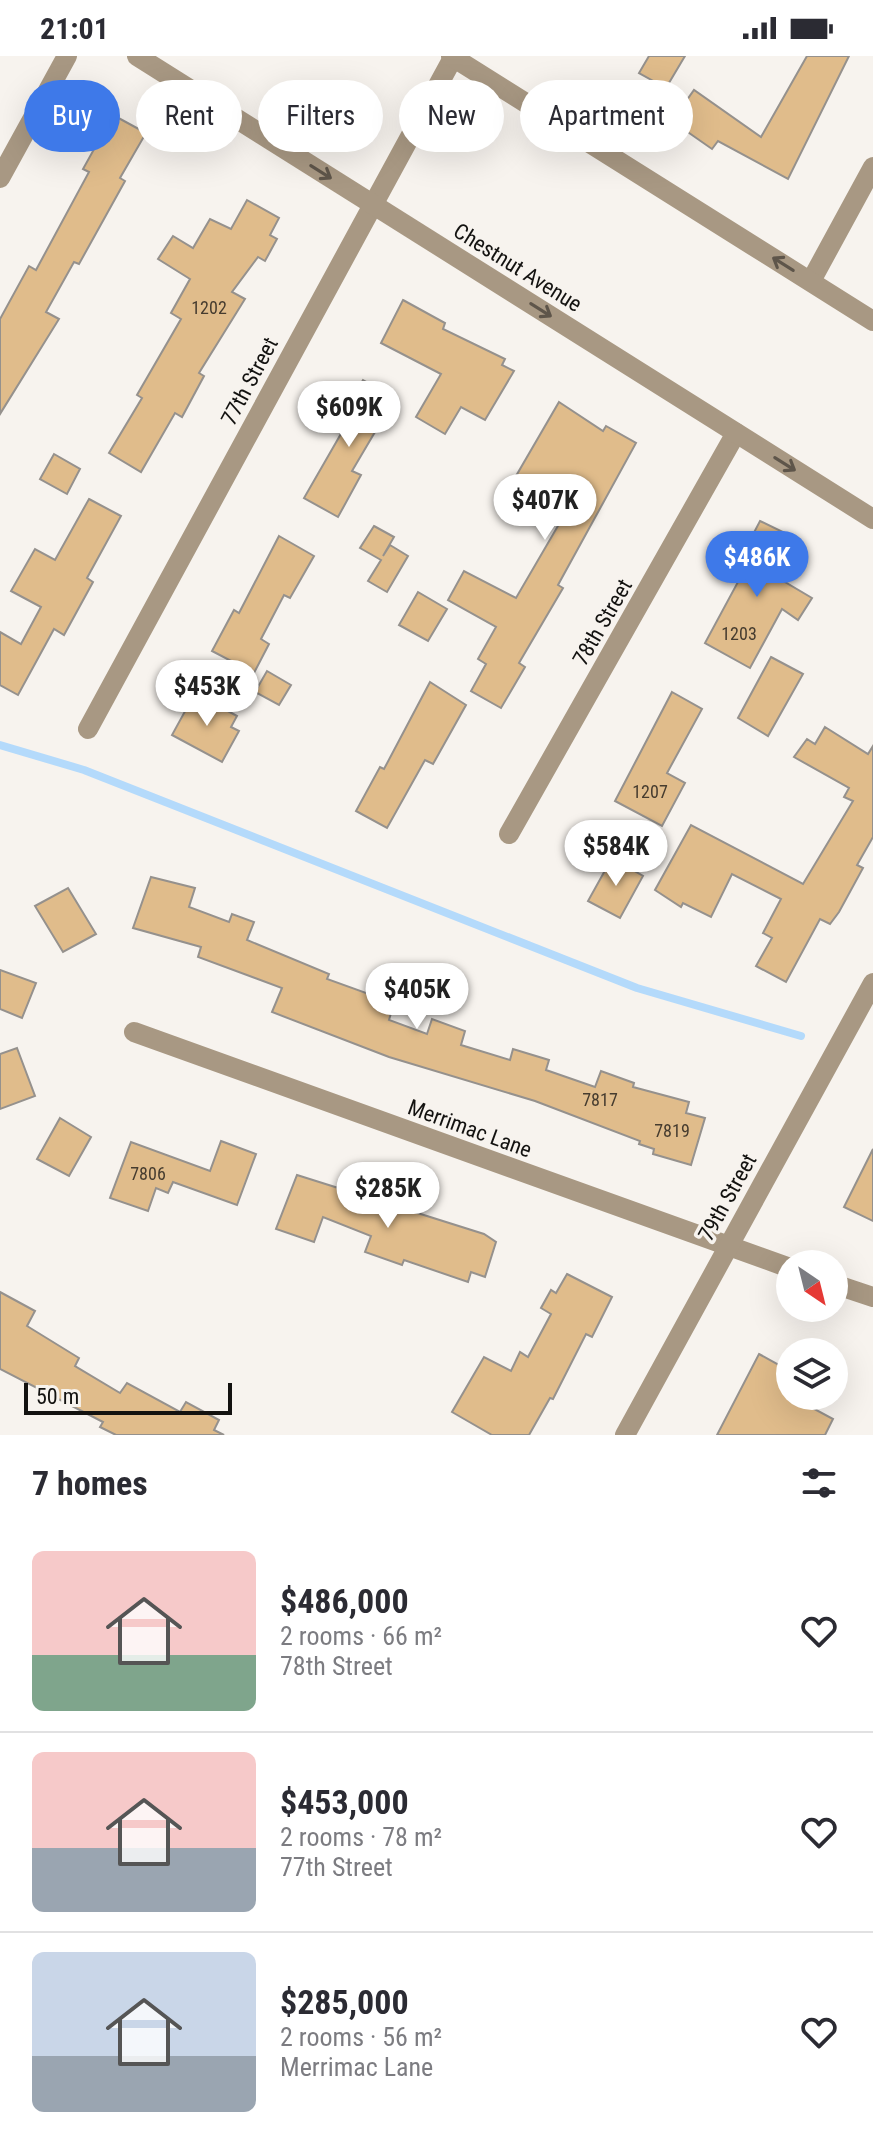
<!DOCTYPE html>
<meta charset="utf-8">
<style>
:root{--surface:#fff;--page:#f2f2f3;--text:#2b2b33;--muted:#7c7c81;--line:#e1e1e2;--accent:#3e79e9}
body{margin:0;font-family:"Roboto Condensed",sans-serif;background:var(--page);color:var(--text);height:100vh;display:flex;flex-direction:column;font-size:30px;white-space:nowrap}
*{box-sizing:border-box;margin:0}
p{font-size:26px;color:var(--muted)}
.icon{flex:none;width:44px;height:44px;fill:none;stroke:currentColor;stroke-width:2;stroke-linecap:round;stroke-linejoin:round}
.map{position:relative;height:1379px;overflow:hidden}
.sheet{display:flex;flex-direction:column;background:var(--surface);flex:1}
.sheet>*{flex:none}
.banner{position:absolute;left:24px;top:24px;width:826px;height:72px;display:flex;gap:16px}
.needle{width:52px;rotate:145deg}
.buttons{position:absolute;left:776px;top:1194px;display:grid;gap:16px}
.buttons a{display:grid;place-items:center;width:72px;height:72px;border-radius:50%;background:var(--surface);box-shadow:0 8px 32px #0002;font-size:40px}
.scale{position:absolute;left:24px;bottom:20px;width:208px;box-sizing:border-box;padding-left:8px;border:4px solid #131210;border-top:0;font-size:22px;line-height:28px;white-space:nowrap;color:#131210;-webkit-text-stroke:6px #f7f3ee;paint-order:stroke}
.price{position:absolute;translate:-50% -68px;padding:0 18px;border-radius:28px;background:#fff;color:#222;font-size:26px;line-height:52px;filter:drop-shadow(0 2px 4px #0008)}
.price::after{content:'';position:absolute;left:50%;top:48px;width:24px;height:18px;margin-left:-12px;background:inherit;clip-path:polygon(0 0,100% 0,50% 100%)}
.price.active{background:var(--accent);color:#fff}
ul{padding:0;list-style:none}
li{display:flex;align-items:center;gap:24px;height:200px;padding:0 32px}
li+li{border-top:2px solid var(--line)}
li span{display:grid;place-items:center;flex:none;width:224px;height:160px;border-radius:12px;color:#555}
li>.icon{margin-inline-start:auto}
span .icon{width:96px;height:96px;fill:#fffc;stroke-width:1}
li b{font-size:34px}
h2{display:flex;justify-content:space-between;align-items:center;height:96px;padding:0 32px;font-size:34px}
.tag{padding:0 28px;border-radius:36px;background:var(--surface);box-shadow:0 8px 32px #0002;font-size:28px;line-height:72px}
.tag.active{background:var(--accent);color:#fff}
.status{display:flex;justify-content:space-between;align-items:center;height:56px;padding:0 40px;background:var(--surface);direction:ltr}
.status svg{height:22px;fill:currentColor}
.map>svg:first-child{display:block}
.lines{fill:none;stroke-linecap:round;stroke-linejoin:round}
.stream{stroke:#b4dafb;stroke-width:8}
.building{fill:#e0bc8b;stroke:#95918d;stroke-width:2}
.minor{stroke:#a89883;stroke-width:20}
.tertiary{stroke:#a89883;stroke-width:20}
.oneway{stroke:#5e554a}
.labels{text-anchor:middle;stroke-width:7;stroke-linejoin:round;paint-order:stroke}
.number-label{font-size:18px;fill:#463c2f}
.street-label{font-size:22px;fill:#131210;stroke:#f7f3ee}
</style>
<div class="status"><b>21:01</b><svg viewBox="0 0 49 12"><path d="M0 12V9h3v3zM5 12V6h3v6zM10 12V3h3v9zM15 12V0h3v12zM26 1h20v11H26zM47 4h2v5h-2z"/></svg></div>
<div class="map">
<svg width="873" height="1379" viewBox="0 0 873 1379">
<rect width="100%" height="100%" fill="#f7f3ee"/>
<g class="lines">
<!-- stream -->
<polyline class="stream" points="0,689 84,714 637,932 801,980"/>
</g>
<!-- building -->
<g class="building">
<polygon points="649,0 685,0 666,32 639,17"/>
<polygon points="807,0 849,0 788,123 718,85 712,93 672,65 694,34 761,81"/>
<polygon points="113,59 146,77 120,122 125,125 79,208 74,206 46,256 59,263 0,358 0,263 29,210 36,214 89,116 83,113"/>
<polygon points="247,144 279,162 270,179 277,183 265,205 258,201 232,236 245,243 199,317 204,320 182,361 175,357 141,416 109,397 142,342 137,339 181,263 171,257 190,223 158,203 173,180 193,192 210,163 231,173"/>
<polygon points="403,244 445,267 443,273 505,303 502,309 514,315 485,364 461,351 445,378 416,361 441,318 381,287"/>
<polygon points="363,324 395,342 352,415 361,419 338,461 304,442 346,369 339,365"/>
<polygon points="559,346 603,375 606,370 636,387 558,529 563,532 519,607 525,611 501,652 471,635 486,608 478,603 496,571 448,544 464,515 516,542 569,451 516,420"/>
<polygon points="54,398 80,413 67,438 40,423"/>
<polygon points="89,443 121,460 87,522 93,526 64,579 54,573 18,639 0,629 0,576 21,588 41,551 11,535 35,493 55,504"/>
<polygon points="760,465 791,480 776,510 784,514 780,523 812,542 798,564 782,553 750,612 705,587 745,513 737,509"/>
<polygon points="374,470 394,481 383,500 390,489 408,500 387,536 368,525 381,504 360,492"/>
<polygon points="279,480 314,500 290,542 284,539 261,583 269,588 254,617 212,595 234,554 239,557"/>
<polygon points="418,536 447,553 428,585 399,569"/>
<polygon points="771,601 803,618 768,680 738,662"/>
<polygon points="267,615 291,629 279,649 255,636"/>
<polygon points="430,626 466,649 433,708 425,704 387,772 356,755 380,711 384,713"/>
<polygon points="672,636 702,653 667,717 685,727 662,770 615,745"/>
<polygon points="195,637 237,660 231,671 239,675 222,706 172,679"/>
<polygon points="825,671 868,698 873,690 873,781 857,809 863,812 839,856 830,868 820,863 786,926 756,910 772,882 763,877 781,843 732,818 711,861 683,847 681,851 655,834 691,769 803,828 853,745 844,741 849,732 794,701 807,683 815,688"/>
<polygon points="612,802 643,820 620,862 588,845"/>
<polygon points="151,821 195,832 189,851 229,866 232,858 254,866 247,884 329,918 327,923 394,947 389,964 427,978 432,963 465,975 461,989 510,1004 513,993 549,1004 546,1014 595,1031 601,1015 634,1027 633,1031 689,1046 686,1057 705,1062 691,1109 653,1098 654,1093 639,1088 640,1085 535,1045 389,1001 272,956 282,932 198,901 201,891 133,872"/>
<polygon points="68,832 96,878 63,896 35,850"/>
<polygon points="0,914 36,927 22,962 0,953"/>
<polygon points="17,992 35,1040 0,1053 0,998"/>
<polygon points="60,1062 91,1081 69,1120 37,1103"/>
<polygon points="221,1085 256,1098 237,1149 173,1126 168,1137 156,1132 148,1155 110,1142 131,1086 210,1115"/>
<polygon points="873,1093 873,1165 844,1151"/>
<polygon points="297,1119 484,1178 496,1186 485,1221 471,1216 468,1226 404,1204 402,1209 365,1196 371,1180 323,1161 314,1186 276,1173"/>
<polygon points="567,1218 612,1241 592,1281 586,1278 553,1343 550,1342 529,1379 492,1379 452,1356 484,1301 511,1315 520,1296 528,1301 551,1258 541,1252 551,1234 556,1237"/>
<polygon points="0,1236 35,1255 27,1270 79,1302 75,1310 120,1337 127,1327 180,1356 186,1346 219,1364 214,1374 224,1379 116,1379 100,1371 103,1366 0,1313"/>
<polygon points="759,1298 790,1315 790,1340 833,1363 825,1379 717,1379"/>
</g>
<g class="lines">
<!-- minor -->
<g class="minor">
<polyline points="811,225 873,111"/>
<polyline points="88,673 454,0"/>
<polyline points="509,778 736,377"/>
<polyline points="134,976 790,1212"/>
<polyline points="834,1228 873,1241"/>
</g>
<!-- tertiary -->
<g class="tertiary">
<polyline points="137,0 873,463"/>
<polyline points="451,0 873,265"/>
<polyline points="0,122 67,0"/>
<polyline points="625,1379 873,927"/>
</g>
</g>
<!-- one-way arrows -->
<defs><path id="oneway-shaft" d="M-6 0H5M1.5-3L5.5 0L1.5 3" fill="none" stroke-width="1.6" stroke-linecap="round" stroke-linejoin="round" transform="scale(2)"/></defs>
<g class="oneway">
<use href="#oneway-shaft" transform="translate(321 116) rotate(32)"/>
<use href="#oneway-shaft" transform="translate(783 208) rotate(-148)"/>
<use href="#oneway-shaft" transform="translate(541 254) rotate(32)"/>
<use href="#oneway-shaft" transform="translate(785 408) rotate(32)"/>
</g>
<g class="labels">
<!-- number labels -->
<g class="number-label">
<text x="209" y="258">1202</text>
<text x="739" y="584">1203</text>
<text x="650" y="742">1207</text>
<text x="600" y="1050">7817</text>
<text x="672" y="1081">7819</text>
<text x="148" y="1124">7806</text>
</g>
<!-- street labels -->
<g class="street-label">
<text transform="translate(518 211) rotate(32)" y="8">Chestnut Avenue</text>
<text transform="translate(249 325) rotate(-62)" y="8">77th Street</text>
<text transform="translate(602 566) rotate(-60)" y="8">78th Street</text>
<text transform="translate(470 1072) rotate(20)" y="8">Merrimac Lane</text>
<text transform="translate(727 1141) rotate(-61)" y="8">79th Street</text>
</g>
</g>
</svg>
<div class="buttons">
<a><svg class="needle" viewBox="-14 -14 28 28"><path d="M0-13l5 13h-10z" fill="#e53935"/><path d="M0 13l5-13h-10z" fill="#7c7c81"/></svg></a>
<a><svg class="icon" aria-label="layers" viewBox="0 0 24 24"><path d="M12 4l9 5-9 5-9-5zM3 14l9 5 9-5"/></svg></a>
</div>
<div class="scale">50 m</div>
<b class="price" style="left:349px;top:393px">$609K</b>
<b class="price" style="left:545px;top:486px">$407K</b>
<b class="price active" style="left:757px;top:543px">$486K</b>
<b class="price" style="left:207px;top:672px">$453K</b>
<b class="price" style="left:616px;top:832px">$584K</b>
<b class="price" style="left:417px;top:975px">$405K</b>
<b class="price" style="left:388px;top:1174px">$285K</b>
<div class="banner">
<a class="tag active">Buy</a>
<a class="tag">Rent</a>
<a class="tag">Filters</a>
<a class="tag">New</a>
<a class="tag">Apartment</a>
</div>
</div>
<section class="sheet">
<h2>7 homes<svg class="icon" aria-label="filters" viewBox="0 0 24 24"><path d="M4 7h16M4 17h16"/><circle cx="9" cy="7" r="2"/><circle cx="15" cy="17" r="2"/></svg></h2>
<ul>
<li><span style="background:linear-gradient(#f6c9c9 65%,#7fa58c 0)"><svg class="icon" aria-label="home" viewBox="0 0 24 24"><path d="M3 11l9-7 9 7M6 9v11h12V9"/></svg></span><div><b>$486,000</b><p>2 rooms · 66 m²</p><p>78th Street</p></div><svg class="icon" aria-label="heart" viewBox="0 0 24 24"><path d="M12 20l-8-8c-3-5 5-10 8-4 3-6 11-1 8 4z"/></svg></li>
<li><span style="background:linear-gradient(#f6c9c9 60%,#9aa5b1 0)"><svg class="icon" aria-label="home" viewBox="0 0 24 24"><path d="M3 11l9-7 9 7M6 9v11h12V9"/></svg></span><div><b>$453,000</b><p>2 rooms · 78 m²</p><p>77th Street</p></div><svg class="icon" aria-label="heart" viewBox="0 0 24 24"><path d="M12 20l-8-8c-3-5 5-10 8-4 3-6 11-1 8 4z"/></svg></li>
<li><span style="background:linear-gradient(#c9d6e8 65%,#9aa5b1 0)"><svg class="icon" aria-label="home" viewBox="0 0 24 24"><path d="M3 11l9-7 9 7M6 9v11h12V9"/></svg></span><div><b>$285,000</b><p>2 rooms · 56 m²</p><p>Merrimac Lane</p></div><svg class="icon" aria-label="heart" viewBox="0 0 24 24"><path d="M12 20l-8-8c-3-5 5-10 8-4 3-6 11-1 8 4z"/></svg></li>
</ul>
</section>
